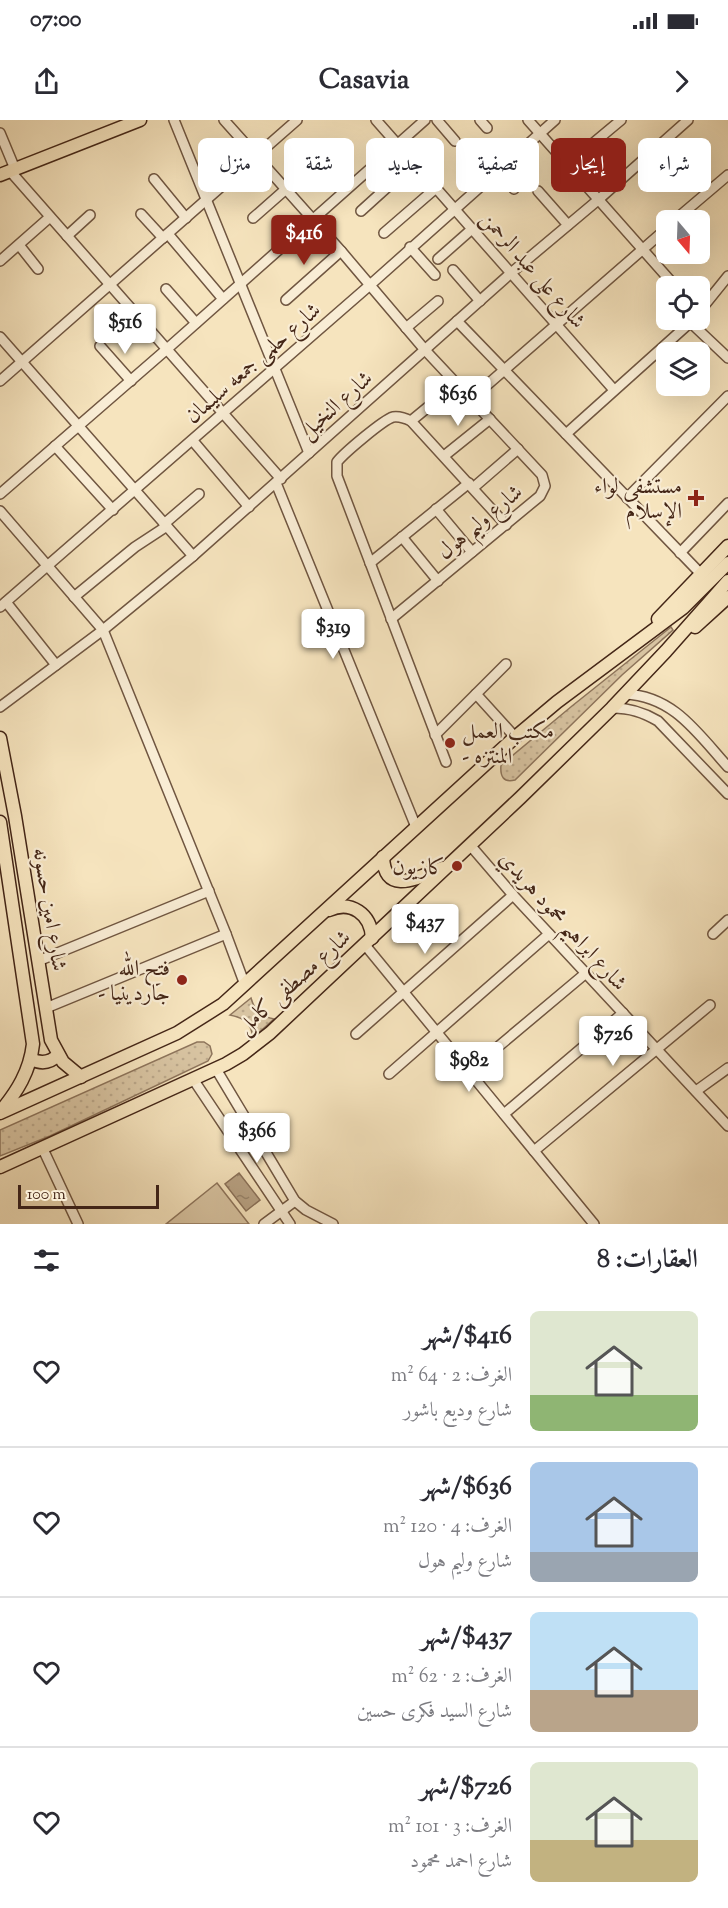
<!DOCTYPE html>
<html lang="ar">
<meta charset="utf-8">
<style>
:root{--surface:#fff;--page:#f7f7f7;--text:#2b2b33;--muted:#7c7c81;--line:#e1e1e2;--accent:#8f2418}
body{margin:0;font-family:"Sorts Mill Goudy",Amiri,serif;background:var(--page);color:var(--text);direction:rtl;height:100vh;display:flex;flex-direction:column;font-size:22px;white-space:nowrap}
*{box-sizing:border-box;margin:0}
p{font-size:20px;color:var(--muted)}
.icon{flex:none;width:33px;height:33px;fill:none;stroke:currentColor;stroke-width:2;stroke-linecap:round;stroke-linejoin:round}
.map{position:relative;height:1104px;overflow:hidden;direction:ltr}
.details{display:flex;flex-direction:column;background:var(--surface);flex:1}
.details>*{flex:none}
.top-card{position:absolute;left:18px;top:18px;width:693px;height:54px;direction:rtl;display:flex;gap:12px}
.needle{width:39px;rotate:161deg}
.buttons{position:absolute;left:656px;top:90px;display:grid;gap:12px}
.buttons a{display:grid;place-items:center;width:54px;height:54px;border-radius:9px;background:var(--surface);box-shadow:0 6px 24px #0002;font-size:30px}
.scale{position:absolute;left:18px;bottom:15px;width:141px;box-sizing:border-box;padding-left:6px;border:3px solid #442617;border-top:0;font-size:16px;line-height:21px;white-space:nowrap;color:#442617;-webkit-text-stroke:4px #f9edd5;paint-order:stroke}
.price{position:absolute;translate:-50% -51px;padding:0 14px;border-radius:6px;background:#fff;color:#222;font-size:20px;line-height:39px;filter:drop-shadow(0 2px 3px #0008)}
.price::after{content:'';position:absolute;left:50%;top:36px;width:18px;height:14px;margin-left:-9px;background:inherit;clip-path:polygon(0 0,100% 0,50% 100%)}
.price.selected{background:var(--accent);color:#fff}
ul{padding:0;list-style:none}
li{display:flex;align-items:center;gap:18px;height:150px;padding:0 30px}
li+li{border-top:2px solid var(--line)}
li span{display:grid;place-items:center;flex:none;width:168px;height:120px;border-radius:9px;color:#555}
li>.icon{margin-inline-start:auto}
span .icon{width:72px;height:72px;fill:#fffc;stroke-width:1}
li b{font-size:26px}
h2{display:flex;justify-content:space-between;align-items:center;height:72px;padding:0 30px;font-size:26px}
.chip{padding:0 21px;border-radius:9px;background:var(--surface);box-shadow:0 6px 24px #0002;font-size:21px;line-height:54px}
.chip.selected{background:var(--accent);color:#fff}
.status{display:flex;justify-content:space-between;align-items:center;height:42px;padding:0 30px;background:var(--surface);direction:ltr}
.status svg{height:16px;fill:currentColor}
header{display:flex;justify-content:space-between;align-items:center;height:78px;padding:0 30px;background:var(--surface);font-size:27px;font-weight:700}
.map>svg:first-child{display:block}
.grass{fill:url(#grass-dots);stroke:#8e755c;stroke-width:1.5}
.park{fill:#d8c4a2;stroke:#8e755c;stroke-width:1.5}
.water{fill:url(#water-ripples);stroke:#8a7159;stroke-width:1.5}
.lines{fill:none;stroke-linecap:round;stroke-linejoin:round}
.minor-casing{stroke:#705641;stroke-width:12}
.major-casing{stroke:#442617;stroke-width:15}
.minor{stroke:#f9edd5;stroke-width:9}
.major{stroke:#f6e4be;stroke-width:12}
.poi-dot{fill:#8f2418;stroke:#f9edd5;stroke-width:2}
.labels{text-anchor:middle;stroke-width:4.5;stroke-linejoin:round;paint-order:stroke}
.street-label{font-size:22px;fill:#442617;stroke:#f9edd5}
.poi-label{font-size:22px;fill:#442617;stroke:#f9edd5;text-anchor:end}
</style>
<div class="status"><b>07:00</b><svg viewBox="0 0 49 12"><path d="M0 12V9h3v3zM5 12V6h3v6zM10 12V3h3v9zM15 12V0h3v12zM26 1h20v11H26zM47 4h2v5h-2z"/></svg></div>
<header><svg class="icon" aria-label="forward" viewBox="0 0 24 24"><path d="M9 5l7 7-7 7"/></svg>Casavia<svg class="icon" aria-label="share" viewBox="0 0 24 24"><path d="M12 15V3M7 8l5-5 5 5M5 13v7h14v-7"/></svg></header>
<div class="map">
<svg width="728" height="1104" viewBox="0 0 728 1104">
<defs>
<pattern id="grass-dots" width="8" height="8" patternUnits="userSpaceOnUse" patternTransform="scale(1.5)"><rect width="8" height="8" fill="#d8c4a2"/><path d="M2 2h.1M6 6h.1" fill="none" stroke="#bba88b" stroke-width="1.8" stroke-linecap="round"/></pattern>
<pattern id="water-ripples" width="26" height="14" patternUnits="userSpaceOnUse" patternTransform="scale(1.5)"><rect width="26" height="14" fill="#b9a385"/><path d="M2 4q2-2 4 0t4 0M15 11q2-2 4 0t4 0" fill="none" stroke="#98856c"/></pattern>
</defs>
<rect width="100%" height="100%" fill="#f6e4be"/>
<filter id="stains"><feTurbulence type="fractalNoise" baseFrequency=".00333" numOctaves="4"/><feColorMatrix values="0 0 0 0 .2 0 0 0 0 .09 0 0 0 0 .02 0 0 0 .5 -.17"/></filter>
<radialGradient id="worn" r=".72"><stop offset=".6" stop-color="#630" stop-opacity="0"/><stop offset="1" stop-color="#630" stop-opacity=".3"/></radialGradient>
<!-- grass -->
<g class="grass">
<path d="M671,507L673,510L622,555L515,660C503,663 500,656 501,645L572,586Z"/>
<path d="M251,878C255,892 260,896 274,899L253,918C251,902 244,898 230,895Z"/>
<polygon points="197,922 204,922 210,926 212,934 208,941 50,1016 0,1036 0,1010"/>
</g>
<!-- park -->
<polygon class="park" points="217,1063 249,1104 166,1104"/>
<!-- water -->
<polygon class="water" points="239,1053 260,1080 246,1091 225,1064"/>
<g class="lines">
<!-- minor casing -->
<g class="minor-casing">
<g id="minor">
<polyline points="174,0 309,333"/>
<polyline points="224,0 341,131 425,230 542,355 545,366 540,376 391,499"/>
<polyline points="376,0 614,270"/>
<polyline points="437,0 455,21"/>
<polyline points="480,0 487,8"/>
<polyline points="528,0 675,166"/>
<polyline points="0,13 15,49"/>
<polyline points="567,45 621,0"/>
<polyline points="498,50 514,69"/>
<polyline points="10,51 281,359"/>
<polyline points="154,59 186,98"/>
<polyline points="538,71 568,105"/>
<polyline points="361,91 414,43"/>
<polyline points="141,94 163,118"/>
<polyline points="253,98 286,69"/>
<polyline points="675,100 728,55"/>
<polyline points="384,113 436,68"/>
<polyline points="168,114 223,179"/>
<polyline points="67,116 90,95"/>
<polyline points="19,125 38,149"/>
<polyline points="410,127 435,155"/>
<polyline points="438,139 472,109"/>
<polyline points="0,141 50,97"/>
<polyline points="453,150 480,181"/>
<polyline points="166,169 196,203"/>
<polyline points="286,180 341,131"/>
<polyline points="699,192 728,156"/>
<polyline points="457,201 701,454"/>
<polyline points="690,202 728,238"/>
<polyline points="406,208 438,181"/>
<polyline points="0,217 193,436"/>
<polyline points="100,226 131,261"/>
<polyline points="0,261 297,0"/>
<polyline points="471,279 666,109"/>
<polyline points="411,301 456,264"/>
<polyline points="566,314 693,200"/>
<polyline points="193,321 249,387"/>
<polyline points="55,326 113,390"/>
<polyline points="444,336 490,299"/>
<polyline points="276,363 416,707"/>
<polyline points="473,368 518,329"/>
<polyline points="0,374 167,229 425,0"/>
<polyline points="627,378 728,276"/>
<polyline points="436,389 472,432"/>
<polyline points="0,391 103,510 226,814 245,865"/>
<polyline points="164,404 199,374"/>
<polyline points="402,417 438,461"/>
<polyline points="680,433 728,383"/>
<polyline points="370,443 469,363"/>
<polyline points="74,477 135,427 167,406"/>
<polyline points="6,482 56,545"/>
<polyline points="0,487 370,165 555,0"/>
<polyline points="476,574 515,617"/>
<path d="M625,574C674,576 698,614 728,647"/>
<polyline points="0,587 103,510 193,436 511,153 598,80 688,0"/>
<path d="M612,588C630,588 643,592 658,601L728,674"/>
<polyline points="435,615 506,544"/>
<path d="M446,642L337,356V342C344,333 383,300 393,297C400,296 405,298 411,301L506,405"/>
<polyline points="470,725 513,775 728,1006"/>
<polyline points="713,814 728,800"/>
<polyline points="365,825 594,1104"/>
<polyline points="38,841 209,771"/>
<polyline points="46,888 226,814"/>
<polyline points="356,914 513,775"/>
<polyline points="216,949 295,1081 306,1090 333,1104"/>
<polyline points="468,952 586,853"/>
<polyline points="389,954 549,814"/>
<polyline points="193,959 290,1104"/>
<polyline points="696,971 728,948"/>
<polyline points="504,994 623,893"/>
<polyline points="42,1027 78,1104"/>
<polyline points="534,1031 710,885"/>
<polyline points="264,1104 295,1081"/>
</g>
</g>
<!-- major casing -->
<g class="major-casing">
<g id="major">
<polyline points="0,55 140,0"/>
<polyline points="658,499 728,426"/>
<polyline points="695,507 728,477"/>
<polyline points="0,618 15,696 51,920 63,942 81,957"/>
<path d="M0,702L33,924C30,951 17,972 0,992"/>
<path d="M383,737C385,777 419,757 442,748"/>
<path d="M329,790C351,780 371,794 372,818"/>
<path d="M31,939C41,944 50,943 58,935"/>
<polyline points="0,993 177,913 223,884 513,619 557,582 683,488 728,443"/>
<polyline points="0,1047 226,944 243,934 270,913 520,678 612,588 666,531 728,461"/>
</g>
</g>
<!-- minor -->
<use href="#minor" class="minor"/>
<!-- major -->
<use href="#major" class="major"/>
</g>
<!-- markers -->
<g class="poi-dot">
<path d="M693 369h6v6h6v6h-6v6h-6v-6h-6v-6h6z"/>
<circle cx="450" cy="623" r="6"/>
<circle cx="457" cy="746" r="6"/>
<circle cx="182" cy="860" r="6"/>
</g>
<g class="labels">
<!-- street labels -->
<g class="street-label">
<text transform="translate(534 149) rotate(49)" y="8">شارع على عبد الرحمن</text>
<text transform="translate(252 242) rotate(-41)" y="8">شارع حلمى جمعه سليمان</text>
<text transform="translate(335 284) rotate(-42)" y="8">شارع النخيل</text>
<text transform="translate(479 401) rotate(-40)" y="8">شارع وليم هول</text>
<text transform="translate(51 789) rotate(81)" y="8">شارع امين حسونه</text>
<text transform="translate(564 800) rotate(48)" y="8">شارع ابراهيم محمود هريدي</text>
<text transform="translate(293 861) rotate(-42)" y="8">شارع مصطفى كامل</text>
</g>
<!-- poi labels -->
<g class="poi-label">
<text x="682" y="373">مستشفى لواء<tspan x="682" dy="25">الإسلام</tspan></text>
<text x="462" y="618" text-anchor="start">مكتب العمل<tspan x="462" dy="25">- المنتزه</tspan></text>
<text x="445" y="754">كازيون</text>
<text x="170" y="855">فتح الله<tspan x="170" dy="25">- جاردينيا</tspan></text>
</g>
</g>
<rect width="100%" height="100%" filter="url(#stains)"/>
<rect width="100%" height="100%" fill="url(#worn)"/>
</svg>
<div class="buttons">
<a><svg class="needle" viewBox="-14 -14 28 28"><path d="M0-13l5 13h-10z" fill="#e53935"/><path d="M0 13l5-13h-10z" fill="#7c7c81"/></svg></a>
<a><svg class="icon" aria-label="locate" viewBox="0 0 24 24"><circle cx="12" cy="12" r="6"/><path d="M12 2v4M12 18v4M2 12h4M18 12h4"/></svg></a>
<a><svg class="icon" aria-label="layers" viewBox="0 0 24 24"><path d="M12 4l9 5-9 5-9-5zM3 14l9 5 9-5"/></svg></a>
</div>
<div class="scale">100 m</div>
<b class="price selected" style="left:304px;top:146px">$416</b>
<b class="price" style="left:125px;top:235px">$516</b>
<b class="price" style="left:458px;top:307px">$636</b>
<b class="price" style="left:333px;top:540px">$319</b>
<b class="price" style="left:425px;top:835px">$437</b>
<b class="price" style="left:613px;top:947px">$726</b>
<b class="price" style="left:469px;top:973px">$982</b>
<b class="price" style="left:257px;top:1044px">$366</b>
<div class="top-card">
<a class="chip">شراء</a>
<a class="chip selected">إيجار</a>
<a class="chip">تصفية</a>
<a class="chip">جديد</a>
<a class="chip">شقة</a>
<a class="chip">منزل</a>
</div>
</div>
<section class="details">
<h2>العقارات: 8<svg class="icon" aria-label="filters" viewBox="0 0 24 24"><path d="M4 7h16M4 17h16"/><circle cx="9" cy="7" r="2"/><circle cx="15" cy="17" r="2"/></svg></h2>
<ul>
<li><span style="background:linear-gradient(#dfe7d0 70%,#8fb573 0)"><svg class="icon" aria-label="home" viewBox="0 0 24 24"><path d="M3 11l9-7 9 7M6 9v11h12V9"/></svg></span><div><b>$416/شهر</b><p>الغرف: 2 · 64 m²</p><p>شارع وديع باشور</p></div><svg class="icon" aria-label="heart" viewBox="0 0 24 24"><path d="M12 20l-8-8c-3-5 5-10 8-4 3-6 11-1 8 4z"/></svg></li>
<li><span style="background:linear-gradient(#a9c7e8 75%,#9aa5b1 0)"><svg class="icon" aria-label="home" viewBox="0 0 24 24"><path d="M3 11l9-7 9 7M6 9v11h12V9"/></svg></span><div><b>$636/شهر</b><p>الغرف: 4 · 120 m²</p><p>شارع وليم هول</p></div><svg class="icon" aria-label="heart" viewBox="0 0 24 24"><path d="M12 20l-8-8c-3-5 5-10 8-4 3-6 11-1 8 4z"/></svg></li>
<li><span style="background:linear-gradient(#bfe0f5 65%,#b9a48a 0)"><svg class="icon" aria-label="home" viewBox="0 0 24 24"><path d="M3 11l9-7 9 7M6 9v11h12V9"/></svg></span><div><b>$437/شهر</b><p>الغرف: 2 · 62 m²</p><p>شارع السيد فكرى حسين</p></div><svg class="icon" aria-label="heart" viewBox="0 0 24 24"><path d="M12 20l-8-8c-3-5 5-10 8-4 3-6 11-1 8 4z"/></svg></li>
<li><span style="background:linear-gradient(#dfe7d0 65%,#c2b280 0)"><svg class="icon" aria-label="home" viewBox="0 0 24 24"><path d="M3 11l9-7 9 7M6 9v11h12V9"/></svg></span><div><b>$726/شهر</b><p>الغرف: 3 · 101 m²</p><p>شارع احمد محمود</p></div><svg class="icon" aria-label="heart" viewBox="0 0 24 24"><path d="M12 20l-8-8c-3-5 5-10 8-4 3-6 11-1 8 4z"/></svg></li>
</ul>
</section>
